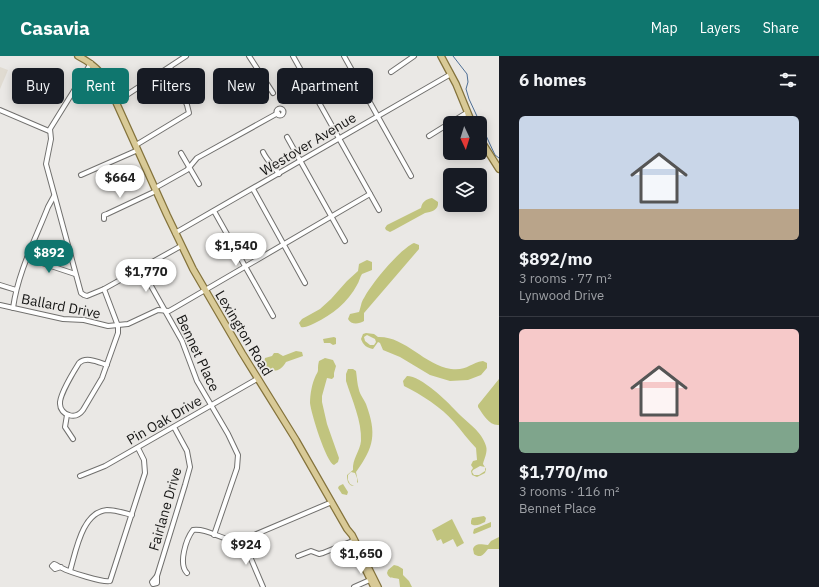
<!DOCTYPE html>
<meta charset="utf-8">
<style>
:root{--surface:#171b24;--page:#242831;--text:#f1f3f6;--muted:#9ea1a6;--line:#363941;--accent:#0f766e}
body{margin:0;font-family:"IBM Plex Sans",sans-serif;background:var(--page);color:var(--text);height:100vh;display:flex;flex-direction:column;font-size:15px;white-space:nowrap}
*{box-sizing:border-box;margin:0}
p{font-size:13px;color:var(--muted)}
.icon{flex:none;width:22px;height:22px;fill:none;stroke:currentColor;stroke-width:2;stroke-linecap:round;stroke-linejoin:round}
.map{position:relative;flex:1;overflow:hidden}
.panel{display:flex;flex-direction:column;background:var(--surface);width:320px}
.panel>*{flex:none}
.hud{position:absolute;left:12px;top:12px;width:380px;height:36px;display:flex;gap:8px}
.needle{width:26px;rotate:176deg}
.tools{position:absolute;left:443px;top:60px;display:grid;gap:8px}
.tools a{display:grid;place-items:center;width:44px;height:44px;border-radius:6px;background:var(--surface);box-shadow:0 2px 10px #0003;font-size:20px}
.price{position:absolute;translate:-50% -34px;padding:0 9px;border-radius:14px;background:#fff;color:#222;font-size:13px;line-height:26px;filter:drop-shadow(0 1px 2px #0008)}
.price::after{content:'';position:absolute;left:50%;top:24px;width:12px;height:9px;margin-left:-6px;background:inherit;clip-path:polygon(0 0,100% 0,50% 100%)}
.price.current{background:var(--accent);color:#fff}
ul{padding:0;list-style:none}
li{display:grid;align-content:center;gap:8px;height:212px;padding:0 20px}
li+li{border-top:1px solid var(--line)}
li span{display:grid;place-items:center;height:124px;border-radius:6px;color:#555}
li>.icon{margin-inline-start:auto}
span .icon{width:72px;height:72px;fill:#fffc;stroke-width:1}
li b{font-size:17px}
h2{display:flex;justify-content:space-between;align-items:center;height:48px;padding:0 20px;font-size:17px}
.tag{padding:0 14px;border-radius:6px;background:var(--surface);box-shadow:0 2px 10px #0003;font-size:14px;line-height:36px}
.tag.current{background:var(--accent);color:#fff}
header{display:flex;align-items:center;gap:24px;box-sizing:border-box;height:56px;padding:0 20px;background:var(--accent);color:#fff}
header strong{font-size:19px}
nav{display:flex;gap:22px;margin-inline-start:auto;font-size:14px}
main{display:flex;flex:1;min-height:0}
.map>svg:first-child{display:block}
.built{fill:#e0dbd1}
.green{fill:#c1c47e;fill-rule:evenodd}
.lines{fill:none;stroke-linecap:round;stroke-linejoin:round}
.stream{stroke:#4e6f96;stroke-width:1}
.minor-casing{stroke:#71706e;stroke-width:6}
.major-casing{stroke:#84733c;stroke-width:8}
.minor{stroke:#fff;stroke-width:4}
.major{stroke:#d9ca97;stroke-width:5.5}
.labels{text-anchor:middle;stroke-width:3.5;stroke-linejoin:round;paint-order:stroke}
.street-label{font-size:14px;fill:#151514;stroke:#eae8e5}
</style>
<header>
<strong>Casavia</strong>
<nav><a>Map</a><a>Layers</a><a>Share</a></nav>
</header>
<main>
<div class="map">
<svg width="499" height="531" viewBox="0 0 499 531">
<rect width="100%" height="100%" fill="#eae8e5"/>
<!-- built -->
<polygon class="built" points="0,11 8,14 0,33"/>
<!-- green -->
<g class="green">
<path d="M432,142L438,146C439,154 431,156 425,157L394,174L390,176L386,174L385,172L387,169L421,152C422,146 426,143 432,142Z"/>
<path d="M414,187L419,189V193L364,257V265C359,268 351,269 348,263L350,258L359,256C361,251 361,246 364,242C372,227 400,193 414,187Z"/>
<path d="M367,204L372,206V214L362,218C360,221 359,226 357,229C348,246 332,259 315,267C310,269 306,272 301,271L299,267L302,263L320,253L331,243L347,225L358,215L359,208Z"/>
<path d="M366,277L374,278L378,281C405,280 424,309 451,313C467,315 470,307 483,305L487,307V312L481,319L468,324L450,325L430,319L400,301L383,294L380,287L378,286L373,293C367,292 363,289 361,283L363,278ZM367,279L375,283L376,286L374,289H370L365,285L364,281Z"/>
<polygon points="334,281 336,282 336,288 333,289 330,287 324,287 323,283"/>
<path d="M296,295L302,296L303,300L286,306C281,315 274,317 265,312L264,307L265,302L272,300L274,297H278L283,300Z"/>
<path d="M325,302L333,304L336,310L334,317V321L332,323L327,322L322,340V346L327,368L339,402L338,406L334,409C326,406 311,357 310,347C310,338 312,327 316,319C317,317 318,316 318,314C318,310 318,309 319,305Z"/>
<path d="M348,313H353L356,315C357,321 357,328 359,334C360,339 364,343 366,348C377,378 374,391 356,416L358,426L354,430C348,430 347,424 347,419L353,414C352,403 360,395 361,385C362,365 352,344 346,325V318ZM351,416L355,417L357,422V427L354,430L350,428L348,424V419Z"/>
<path d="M407,320C421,320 447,345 456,355C466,366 482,375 486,390C488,396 484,403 483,408L486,413L485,417L477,421L472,419L471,415L473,412L471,409L473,405L477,404L476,392C468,384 462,375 454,366C441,351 422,339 404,330L403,325ZM480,410L485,411V415L479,419H474L472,416L473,414Z"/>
<path d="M499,323V369C489,370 483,358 478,351V349Z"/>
<polygon points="343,428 348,436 347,439 342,438 338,432 339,430"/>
<path d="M484,460L486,462L485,466C481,468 475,471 471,468V465L472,462Z"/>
<polygon points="452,463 464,487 457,491 453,483 443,488 441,483 437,485 432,474"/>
<polygon points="491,466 491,471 474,478 473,477 474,473"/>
<path d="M499,481V493H488C484,498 481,503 474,498L473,493C476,486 482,489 488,489L491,485Z"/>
<path d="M394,509L398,510L403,513V519L409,525L412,531H400L399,523C394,521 389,524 387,517L388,514Z"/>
</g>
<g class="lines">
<!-- stream -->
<polyline class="stream" points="453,0 467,18 468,26 466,33 469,43 495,99 499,102"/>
<!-- minor casing -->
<g class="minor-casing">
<g id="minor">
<polyline points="249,0 273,37"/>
<polyline points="293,0 379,154"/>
<polyline points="344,0 411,120"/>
<polyline points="91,7 50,73 51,83 46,108 81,237 84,239 87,240 104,233 181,190"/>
<polyline points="391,16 414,0"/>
<polyline points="116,46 186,0"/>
<circle cx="280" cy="56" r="3.5"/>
<polyline points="0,54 49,75"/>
<polyline points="450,67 468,56"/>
<polyline points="429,80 450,67"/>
<polyline points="287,81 345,185"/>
<polyline points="136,89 189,57 187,49 170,11"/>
<path d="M263,96C267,105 274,110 279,118"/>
<polyline points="181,97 199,128"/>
<polyline points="81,119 138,94"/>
<polyline points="155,132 187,114 197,102 278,57"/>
<polyline points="253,133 305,227"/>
<polyline points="214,155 273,260"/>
<polyline points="104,163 104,159 107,158 156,135"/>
<polyline points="175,177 451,18"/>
<polyline points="27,202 75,218"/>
<polyline points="141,212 182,285 197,325 228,378 238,399 237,412 214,479"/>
<polyline points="0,229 16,234"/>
<path d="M104,233L118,270V277L102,322L83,354C80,358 75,361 69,359C64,358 60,353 60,348C59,340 74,315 79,307C86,300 98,306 107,309"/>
<polyline points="0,249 63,263 84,264 108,270 128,268 158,254 169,255 176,251 370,138"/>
<path d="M13,252C18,216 35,184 48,151L54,140"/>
<polyline points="67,359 65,371 73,383"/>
<polyline points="80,420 105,410 257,323"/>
<polyline points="243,484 263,531"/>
<polyline points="298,500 311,495 319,498 323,497 355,484"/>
<path d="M61,511L55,513L52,510L54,508C57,509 59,511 62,512C69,516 104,527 110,525L145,417L144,404L138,392"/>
<path d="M70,515C76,495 82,456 107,454C116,454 124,457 132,459"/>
<path d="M187,517C178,508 186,483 193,474C209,472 224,486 240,485L332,446"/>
<polyline points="157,520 185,429 190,411 187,395 174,371"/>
<polygon points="157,520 157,527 153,528 152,526"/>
<polyline points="354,531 372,523"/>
</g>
</g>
<!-- major casing -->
<g class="major-casing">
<g id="major">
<path d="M78,0C90,6 99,13 106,24L167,159L193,213L242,297L296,384L347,473L352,479L378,531"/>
<polyline points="441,0 456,28 472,67"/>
<polyline points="480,83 499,113"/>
<polyline points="360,502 374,531"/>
</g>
</g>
<!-- minor -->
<use href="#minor" class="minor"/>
<!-- major -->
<use href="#major" class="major"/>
</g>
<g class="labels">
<!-- street labels -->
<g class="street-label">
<text transform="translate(308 88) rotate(-31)" y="5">Westover Avenue</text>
<text transform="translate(61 250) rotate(11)" y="5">Ballard Drive</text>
<text transform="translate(244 277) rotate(59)" y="5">Lexington Road</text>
<text transform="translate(198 297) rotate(65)" y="5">Bennet Place</text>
<text transform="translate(164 364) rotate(-30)" y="5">Pin Oak Drive</text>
<text transform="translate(165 453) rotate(-74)" y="5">Fairlane Drive</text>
</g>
</g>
</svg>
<div class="tools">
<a><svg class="needle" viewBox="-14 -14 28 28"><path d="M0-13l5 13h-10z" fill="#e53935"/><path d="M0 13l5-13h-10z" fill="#9ea1a6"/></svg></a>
<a><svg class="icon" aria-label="layers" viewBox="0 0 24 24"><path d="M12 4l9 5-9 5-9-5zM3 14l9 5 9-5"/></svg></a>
</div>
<b class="price" style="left:120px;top:143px">$664</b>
<b class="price" style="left:236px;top:211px">$1,540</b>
<b class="price current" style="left:49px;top:218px">$892</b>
<b class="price" style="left:146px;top:237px">$1,770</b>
<b class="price" style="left:246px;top:510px">$924</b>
<b class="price" style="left:361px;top:519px">$1,650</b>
<div class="hud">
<a class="tag">Buy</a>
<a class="tag current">Rent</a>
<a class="tag">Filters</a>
<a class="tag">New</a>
<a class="tag">Apartment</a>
</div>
</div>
<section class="panel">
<h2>6 homes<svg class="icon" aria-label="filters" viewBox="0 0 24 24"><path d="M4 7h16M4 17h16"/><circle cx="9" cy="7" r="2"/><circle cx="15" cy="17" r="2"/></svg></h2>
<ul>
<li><span style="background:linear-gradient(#c9d6e8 75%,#b9a48a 0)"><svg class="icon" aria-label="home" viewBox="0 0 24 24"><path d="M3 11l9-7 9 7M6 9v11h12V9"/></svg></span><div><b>$892/mo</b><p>3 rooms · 77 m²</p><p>Lynwood Drive</p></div></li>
<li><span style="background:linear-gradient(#f6c9c9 75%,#7fa58c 0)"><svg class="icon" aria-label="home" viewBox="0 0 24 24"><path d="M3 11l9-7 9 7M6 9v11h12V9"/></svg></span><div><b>$1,770/mo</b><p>3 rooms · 116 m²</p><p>Bennet Place</p></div></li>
</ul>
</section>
</main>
